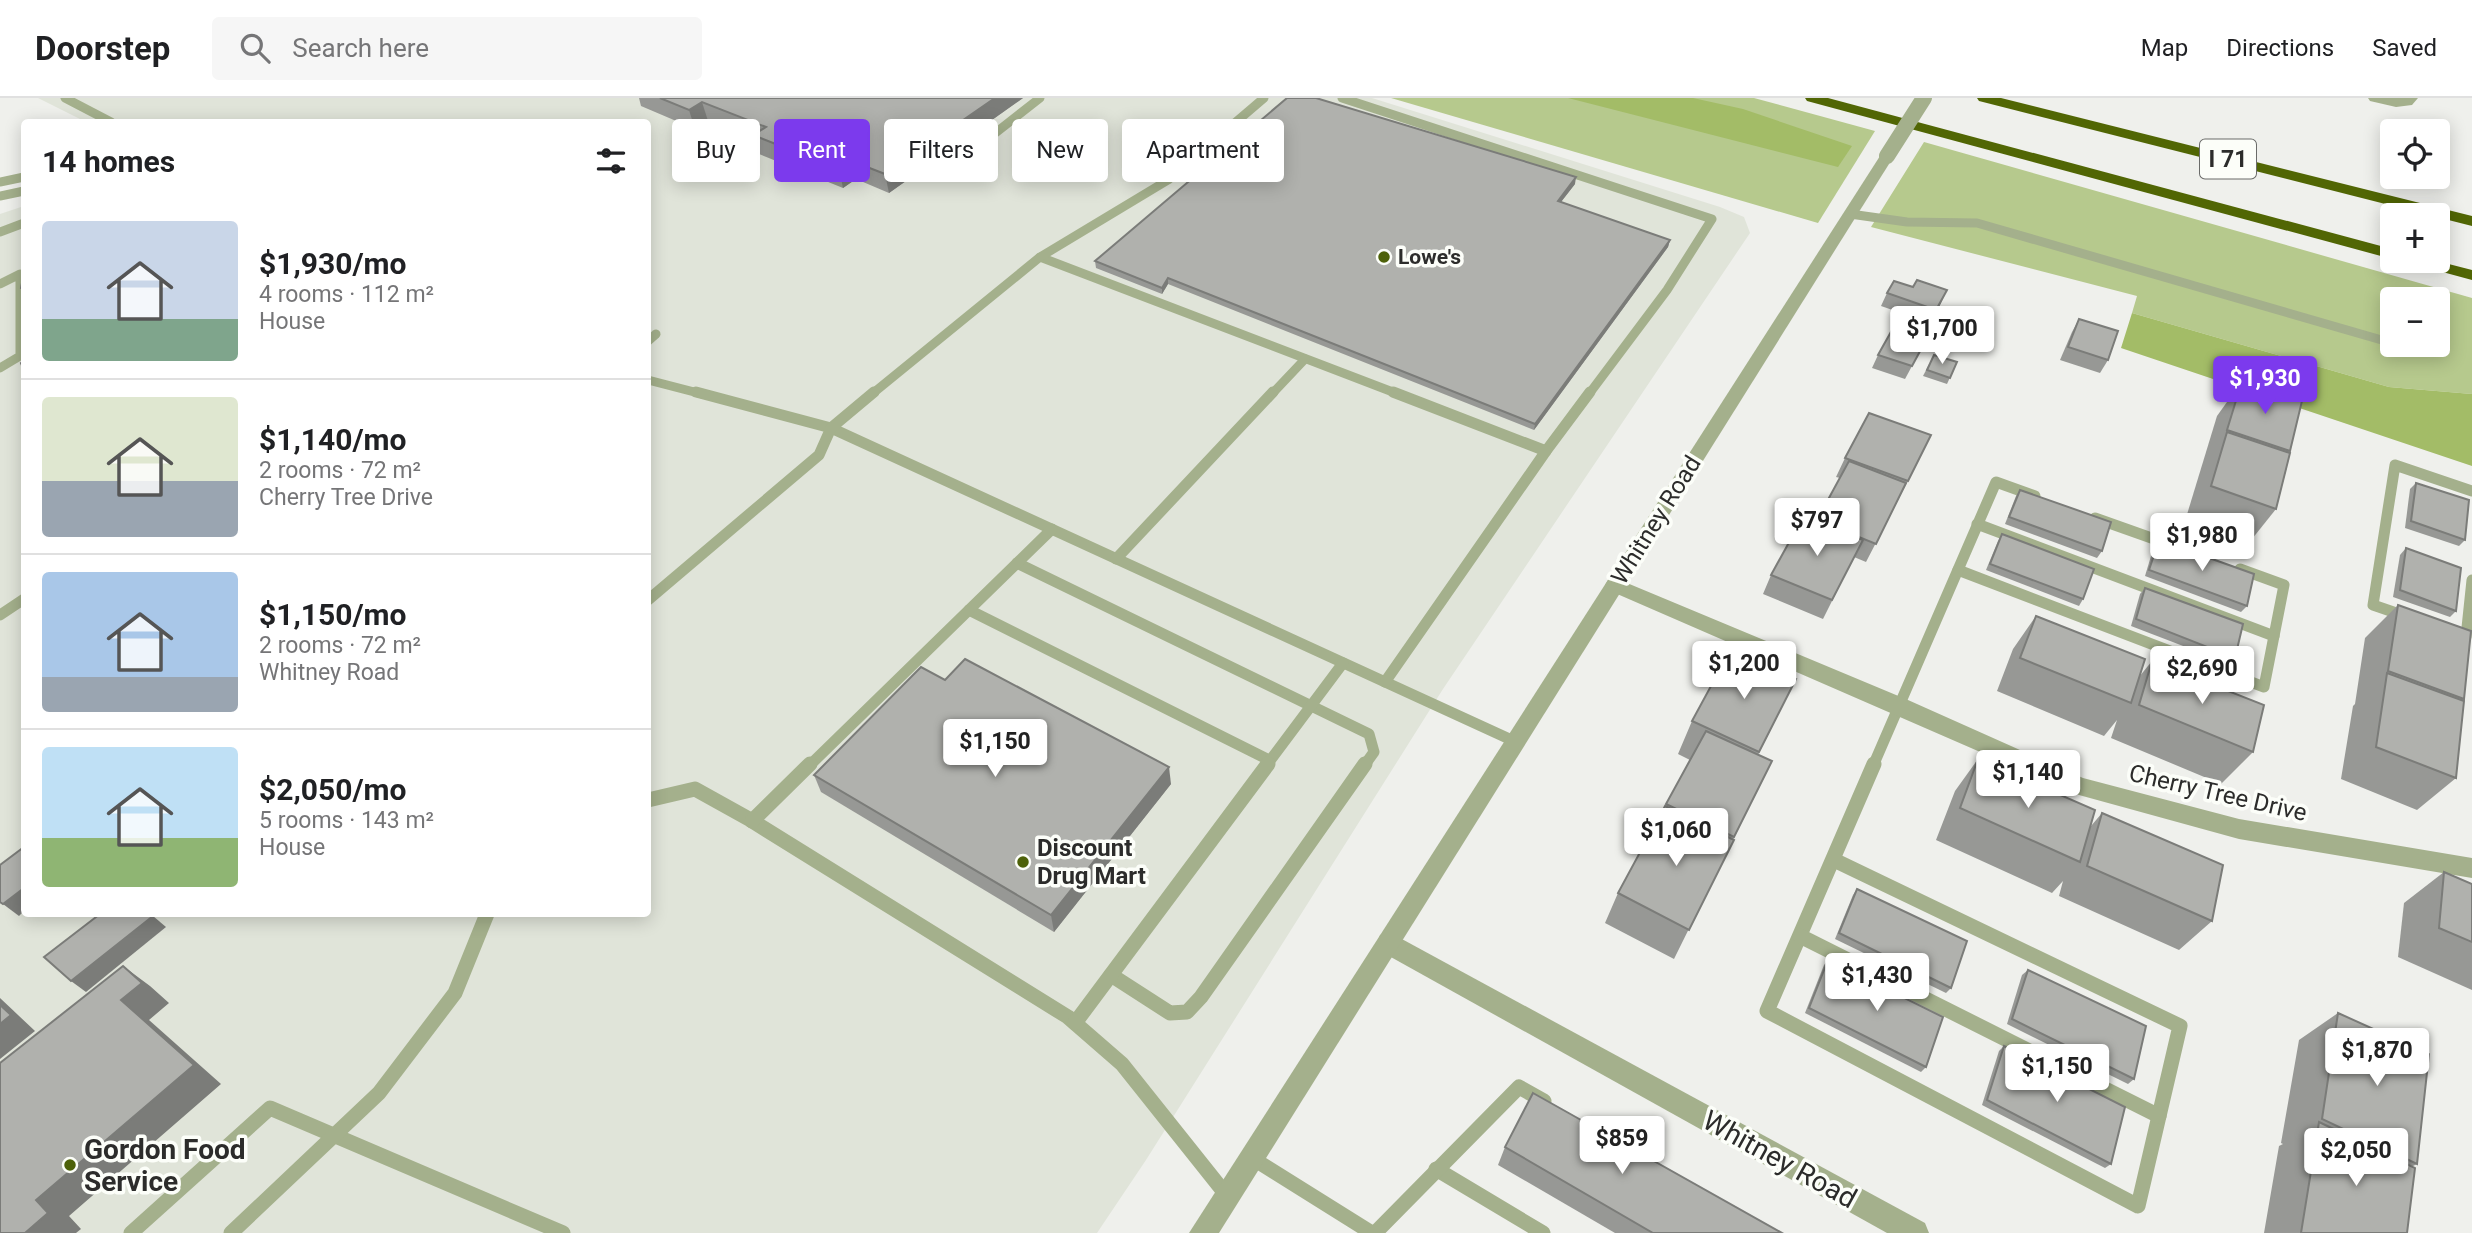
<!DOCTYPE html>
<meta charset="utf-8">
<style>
:root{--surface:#fff;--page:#f6f6f6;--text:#202124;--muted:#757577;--line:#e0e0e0;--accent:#7c3aed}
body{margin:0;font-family:Roboto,sans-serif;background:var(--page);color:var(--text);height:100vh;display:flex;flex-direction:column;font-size:26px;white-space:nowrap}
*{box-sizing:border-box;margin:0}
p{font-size:23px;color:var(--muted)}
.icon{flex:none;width:38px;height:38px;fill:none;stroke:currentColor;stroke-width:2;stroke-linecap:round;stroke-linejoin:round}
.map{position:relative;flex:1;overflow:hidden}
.panel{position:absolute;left:21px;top:21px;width:630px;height:798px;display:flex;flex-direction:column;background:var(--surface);border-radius:7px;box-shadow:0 4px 18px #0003}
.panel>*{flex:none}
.guide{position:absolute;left:672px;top:21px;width:665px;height:63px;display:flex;gap:14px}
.tools{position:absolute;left:2380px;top:21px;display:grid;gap:14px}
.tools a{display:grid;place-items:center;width:70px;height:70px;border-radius:7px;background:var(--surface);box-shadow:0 4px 18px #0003;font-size:35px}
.price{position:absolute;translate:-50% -60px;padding:0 16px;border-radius:7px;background:#fff;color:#222;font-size:23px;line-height:46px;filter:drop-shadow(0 2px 4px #0008)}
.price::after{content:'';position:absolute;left:50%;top:42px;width:21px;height:16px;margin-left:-10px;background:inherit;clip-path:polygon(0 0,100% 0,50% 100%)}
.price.current{background:var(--accent);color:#fff}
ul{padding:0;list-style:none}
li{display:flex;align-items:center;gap:21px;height:175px;padding:0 21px}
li+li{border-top:2px solid var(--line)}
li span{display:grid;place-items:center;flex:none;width:196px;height:140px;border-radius:7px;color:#555}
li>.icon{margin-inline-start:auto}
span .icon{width:84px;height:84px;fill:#fffc;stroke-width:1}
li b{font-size:30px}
h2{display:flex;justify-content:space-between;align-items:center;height:84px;padding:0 21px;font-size:30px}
.tag{padding:0 24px;border-radius:7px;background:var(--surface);box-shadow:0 4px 18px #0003;font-size:24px;line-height:63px}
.tag.current{background:var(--accent);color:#fff}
header{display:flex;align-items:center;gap:42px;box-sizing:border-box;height:98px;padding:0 35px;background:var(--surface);border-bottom:2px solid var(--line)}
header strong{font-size:33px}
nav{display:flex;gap:38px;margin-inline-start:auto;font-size:24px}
.search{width:490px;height:63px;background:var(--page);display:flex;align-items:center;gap:18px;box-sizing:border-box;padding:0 24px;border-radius:7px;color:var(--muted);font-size:26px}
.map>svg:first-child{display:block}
.built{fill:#e0e4d9}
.green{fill:#b6c98d;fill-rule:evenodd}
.forest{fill:#a3bc67}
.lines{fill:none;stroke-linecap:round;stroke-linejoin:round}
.service-far2{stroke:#a4b08c;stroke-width:9}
.service-far1{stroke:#a4b08c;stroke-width:11}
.service{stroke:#a4b08c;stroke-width:15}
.minor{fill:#a4b08c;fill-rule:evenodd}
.tertiary{fill:#a4b08c;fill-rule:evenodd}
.motorway{fill:#516604;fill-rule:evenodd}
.tertiary-bridge{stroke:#a4b08c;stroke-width:16}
.wall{fill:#979895}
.shaded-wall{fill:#7b7c79}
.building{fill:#b0b1ad;stroke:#7b7c79;stroke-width:2}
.poi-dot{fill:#4d6109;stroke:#fcfef9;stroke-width:2.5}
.labels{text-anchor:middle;stroke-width:7;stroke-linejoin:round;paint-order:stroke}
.far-poi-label{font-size:21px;font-weight:bold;fill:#2c2c2b;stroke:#fcfef9;text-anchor:start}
.shield{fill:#fcfef9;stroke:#6a6b69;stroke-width:2}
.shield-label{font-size:23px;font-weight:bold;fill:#2c2c2b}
.street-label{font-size:24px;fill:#2c2c2b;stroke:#fcfef9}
.poi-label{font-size:24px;font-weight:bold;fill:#2c2c2b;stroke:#fcfef9;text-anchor:start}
.near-poi-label{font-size:28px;font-weight:bold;fill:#2c2c2b;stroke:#fcfef9;text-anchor:start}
.near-street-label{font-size:28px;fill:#2c2c2b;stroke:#fcfef9}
</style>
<header>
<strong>Doorstep</strong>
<div class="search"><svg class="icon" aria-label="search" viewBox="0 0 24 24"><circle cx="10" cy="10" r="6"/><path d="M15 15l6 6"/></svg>Search here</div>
<nav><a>Map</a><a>Directions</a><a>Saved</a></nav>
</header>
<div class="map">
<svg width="2472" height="1135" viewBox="0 0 2472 1135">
<rect width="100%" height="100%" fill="#eff0ec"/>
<!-- built -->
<polygon class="built" points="38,0 1372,0 1720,109 1744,119 1750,135 1443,591 1146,1062 1097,1135 0,1135 0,116 24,108 24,816 648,816 648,24 86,24"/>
<!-- green -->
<g class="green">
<polygon points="1391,0 1754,0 1875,33 1818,125"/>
<path d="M1924,44L2472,200V296L2389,289L2132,215L2137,198L1871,129ZM2392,201H2438V247H2392Z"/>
</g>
<!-- forest -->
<g class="forest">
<polygon points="1568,0 1693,0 1743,11 1852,48 1838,69"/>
<polygon points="2132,215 2389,289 2472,296 2472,368 2121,250"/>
</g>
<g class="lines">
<!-- service-far2 -->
<g class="service-far2">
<polyline points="65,0 111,24"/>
<polyline points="1342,0 1712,121 1667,192 1589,296"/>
<polyline points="967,65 980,47 1040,0"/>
<polyline points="0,84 24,79"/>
<polyline points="0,98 24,93"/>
<polyline points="1850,116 1907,124 1977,125 2392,245"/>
<polyline points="0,134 24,125"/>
<polyline points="1040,159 1398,296"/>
<polyline points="0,186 20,176 20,258 0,270"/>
<polyline points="648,243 656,236"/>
<polyline points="648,282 702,296"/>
<polyline points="872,296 1040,159 1168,82 1264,0"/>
<polyline points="1272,296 1305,261"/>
</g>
<!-- service-far1 -->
<g class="service-far1">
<polyline points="696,294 831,330 1516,644"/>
<polyline points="1546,353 1590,294"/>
<polyline points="2095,420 2174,448"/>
<polyline points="1977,426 2274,538"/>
<polyline points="1116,461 1273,294"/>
<polyline points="1017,465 1369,636 1374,654 1364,668"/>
<polyline points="1958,472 2264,589 2284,487 2240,471"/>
<polyline points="648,502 819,357 831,330 874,294"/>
<polyline points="969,512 1269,662"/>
<polyline points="0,517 24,501"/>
<polyline points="2408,519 2373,507 2395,367 2472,393"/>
<polyline points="2466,539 2472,482"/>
<polyline points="1385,584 1546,353 1393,294"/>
<polyline points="809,668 1052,431"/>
<polyline points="1266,668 1343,565"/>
<polyline points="1873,668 1996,384 2035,398"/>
</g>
<!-- service -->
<g class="service">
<polyline points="648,702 695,691 749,721 1068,919 1122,966 1228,1099"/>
<polyline points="752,723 810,666"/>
<polyline points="1834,762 2180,928 2138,1108 1767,913 1874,666"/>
<polyline points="1800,838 2159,1018"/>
<polyline points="1111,877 1170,915 1187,914 1201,899 1365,666"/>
<polyline points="1075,925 1268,666"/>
<polyline points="1252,1060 1372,1135"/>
<polyline points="1436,1071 1543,1135"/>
<polyline points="131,1135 270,1010 563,1135"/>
<polyline points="231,1135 379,995 455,895 487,816"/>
<polyline points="1375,1135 1519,989 1544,1003"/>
</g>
<!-- minor -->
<g class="minor">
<polygon points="2368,0 2418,0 2412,7 2396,9 2370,3"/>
<polygon points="1615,480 1908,602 2083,680 2239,721 2472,760 2472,780 2239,741 2079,697 1608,492 1605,487 1608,482"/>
<polygon points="1389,834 1925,1125 1929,1135 1887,1135 1380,853 1377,845 1380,837"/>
</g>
<!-- tertiary -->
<polygon class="tertiary" points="1887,54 1894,58 1219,1135 1189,1135 1880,58"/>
<!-- motorway -->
<g class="motorway">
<polygon points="1805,0 1828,0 2392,151 2392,161 1807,3"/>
<polygon points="1977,0 2001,0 2472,118 2472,128 1979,3"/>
<polygon points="2411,163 2437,163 2472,172 2472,182 2413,166"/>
</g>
<!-- tertiary-bridge -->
<polyline class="tertiary-bridge" points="1887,58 1924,0"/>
</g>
<!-- wall -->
<g class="wall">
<polygon points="639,0 1023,0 889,95 856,81 843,90 759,56 755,41 708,23 695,31 641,8"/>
<polygon points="1575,86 1561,104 1670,142 1668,149 1534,332 1168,186 1162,196 1096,170 1095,163"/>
<polygon points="1887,195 1941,205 1930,225 1881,208"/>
<polygon points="2079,221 2108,262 2100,275 2060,262 2072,234"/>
<polygon points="1967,226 1958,243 1938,236 1941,229"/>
<polygon points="1925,244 1905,281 1872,270 1878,257"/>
<polygon points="1934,257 1957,264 1947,286 1923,278"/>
<polygon points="2242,283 2290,353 2276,411 2248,446 2185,423 2217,318"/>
<polygon points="1845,360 1908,383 1866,464 1854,459 1823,521 1763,496 1771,477 1816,424 1840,380 1836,379"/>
<polygon points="2416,385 2465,442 2459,448 2405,430 2410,391"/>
<polygon points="2020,392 2102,453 2097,460 2005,426 2016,398"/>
<polygon points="2002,436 2083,501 2079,508 1986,472 1998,443"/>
<polygon points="2159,442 2247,508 2241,514 2145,478 2154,448"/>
<polygon points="2406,450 2456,513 2450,519 2393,499 2400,457"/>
<polygon points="2145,490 2235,560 2230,566 2131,528 2140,496"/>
<polygon points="2398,507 2464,601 2462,603 2456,680 2417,712 2341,681 2353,608 2355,606 2365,540"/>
<polygon points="2036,518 2139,579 2152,563 2253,654 2221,686 2111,640 2117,622 2104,638 1997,593 2013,551"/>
<polygon points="1796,581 1758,657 1772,663 1674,861 1605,825 1618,795 1690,662 1678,656 1692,623"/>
<polygon points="1978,661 2091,728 2102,715 2212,823 2179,852 2059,798 2063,783 2052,795 1936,742 1955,693"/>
<polygon points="814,677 1171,686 1054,834 821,694"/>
<polygon points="2444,774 2472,786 2472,892 2398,859 2404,805"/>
<polygon points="1857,791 1951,890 1946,895 1835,841 1853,797"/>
<polygon points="1828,862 1926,969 1921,974 1805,915 1824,867"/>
<polygon points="2028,872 2134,981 2128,986 2007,926 2022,877"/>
<polygon points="2338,915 2417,1066 2411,1069 2407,1135 2264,1135 2279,1048 2283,1046 2281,1045 2299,942"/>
<polygon points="2004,948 2111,1066 2105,1070 1982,1007 1999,953"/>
<polygon points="1505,1049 1782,1135 1615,1135 1498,1067"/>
</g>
<!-- shaded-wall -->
<g class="shaded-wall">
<polygon points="995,0 1023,0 889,95 885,76"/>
<polygon points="702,4 708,23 695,31 689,12"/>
<polygon points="852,63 856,81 843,90 839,71"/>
<polygon points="1576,79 1575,86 1557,109 1558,103"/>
<polygon points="1670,142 1668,149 1534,332 1535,326"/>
<polygon points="1168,180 1168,186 1162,196 1162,190"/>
<polygon points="1947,192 1941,205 1930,225 1936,212"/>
<polygon points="1169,669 1171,686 1054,834 1051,817"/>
<polygon points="24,790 24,813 19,818 3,806"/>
<polygon points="153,818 166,829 86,894 71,883"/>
<polygon points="123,868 150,888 169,905 149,922 221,986 69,1118 81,1131 76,1135 25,1135 36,1102"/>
<polygon points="0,900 35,933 0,961"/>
</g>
<!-- building -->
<g class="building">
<polygon points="660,0 995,0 885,76 852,63 839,71 753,37 766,29 702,4 689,12"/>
<polygon points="1287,0 1316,0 1576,79 1558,103 1670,142 1535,326 1168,180 1162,190 1095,163"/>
<polygon points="24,175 24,192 21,190"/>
<polygon points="1917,182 1947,192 1936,212 1887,195 1894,183 1913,189"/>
<polygon points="1947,219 1967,226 1961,236 1941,229"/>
<polygon points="2079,221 2118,233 2108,262 2068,249"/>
<polygon points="1892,232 1925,244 1912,268 1878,257"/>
<polygon points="1934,257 1957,264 1950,280 1927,272"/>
<polygon points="24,263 24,272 21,265"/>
<polygon points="2242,283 2302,303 2290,353 2227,332"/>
<polygon points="1869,315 1931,337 1908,383 1845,360"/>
<polygon points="2227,334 2290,355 2276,411 2211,388"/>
<polygon points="1849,363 1906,385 1876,446 1817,422"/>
<polygon points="2416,385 2469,402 2465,442 2411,423"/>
<polygon points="2020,392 2111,424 2102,453 2009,419"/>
<polygon points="1803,419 1863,442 1832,502 1771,477"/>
<polygon points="2002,436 2094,471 2083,501 1990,466"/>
<polygon points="2159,442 2254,476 2247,508 2149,472"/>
<polygon points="2406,450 2461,470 2456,513 2400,492"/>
<polygon points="2145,490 2243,526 2235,560 2136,521"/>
<polygon points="2398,507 2471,533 2464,601 2388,573"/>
<polygon points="2036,518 2145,561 2131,605 2020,560"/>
<polygon points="1730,553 1796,581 1759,654 1692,623"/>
<polygon points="965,561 1169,669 1051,817 814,677 921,569 945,582"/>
<polygon points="2152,563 2264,607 2253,654 2139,607"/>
<polygon points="2387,575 2464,603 2456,680 2376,649"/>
<polygon points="1706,633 1772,663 1734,739 1666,706"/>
<polygon points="1978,661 2095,712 2080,764 1960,710"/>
<polygon points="1665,708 1734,742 1689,832 1618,795"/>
<polygon points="2102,715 2223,767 2212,823 2087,768"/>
<polygon points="24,749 24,790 3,806 0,804 0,767"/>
<polygon points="2444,774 2472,786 2472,844 2439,830"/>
<polygon points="1857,791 1967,843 1951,890 1839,835"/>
<polygon points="100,816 149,816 153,818 71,883 44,859"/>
<polygon points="1828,862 1943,919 1926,969 1809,910"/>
<polygon points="123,868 142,885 121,902 194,967 36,1102 48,1115 25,1135 0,1135 0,965"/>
<polygon points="2028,872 2146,928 2134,981 2012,921"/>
<polygon points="0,907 11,917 0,926"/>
<polygon points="2338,915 2429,956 2417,1066 2322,1021"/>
<polygon points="2004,948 2125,1009 2111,1066 1987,1002"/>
<polygon points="1533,995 1782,1135 1653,1135 1505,1049"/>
<polygon points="2319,1024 2415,1070 2407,1135 2301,1135"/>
</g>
<!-- markers -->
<g class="poi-dot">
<circle cx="1384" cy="159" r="7"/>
<circle cx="1023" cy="764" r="7"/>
<circle cx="70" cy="1067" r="7"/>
</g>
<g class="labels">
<!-- far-poi labels -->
<g class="far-poi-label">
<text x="1398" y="166">Lowe's</text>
</g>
<!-- shield labels -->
<rect class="shield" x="2200" y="41.5" width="56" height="39" rx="5"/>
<g class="shield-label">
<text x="2228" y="69">I 71</text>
</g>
<!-- street labels -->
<g class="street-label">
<text transform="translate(1656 422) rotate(-58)" y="8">Whitney Road</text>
<text transform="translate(2218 695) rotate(13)" y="8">Cherry Tree Drive</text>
</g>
<!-- poi labels -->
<g class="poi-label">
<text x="1037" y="758">Discount<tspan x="1037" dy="28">Drug Mart</tspan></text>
</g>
<!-- near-poi labels -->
<g class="near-poi-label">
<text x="84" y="1061">Gordon Food<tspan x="84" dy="32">Service</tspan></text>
</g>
<!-- near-street labels -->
<g class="near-street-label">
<text transform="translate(1780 1061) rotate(29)" y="10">Whitney Road</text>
</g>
</g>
</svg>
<div class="tools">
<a><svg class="icon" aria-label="locate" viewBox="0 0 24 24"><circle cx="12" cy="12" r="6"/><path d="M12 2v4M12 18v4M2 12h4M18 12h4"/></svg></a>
<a>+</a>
<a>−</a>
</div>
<b class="price" style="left:1942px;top:268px">$1,700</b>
<b class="price current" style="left:2265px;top:318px">$1,930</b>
<b class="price" style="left:1817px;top:460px">$797</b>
<b class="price" style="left:2202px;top:475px">$1,980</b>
<b class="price" style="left:1744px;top:603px">$1,200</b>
<b class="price" style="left:2202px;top:608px">$2,690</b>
<b class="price" style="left:995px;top:681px">$1,150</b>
<b class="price" style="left:2028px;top:712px">$1,140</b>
<b class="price" style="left:1676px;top:770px">$1,060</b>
<b class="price" style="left:1877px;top:915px">$1,430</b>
<b class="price" style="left:2377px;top:990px">$1,870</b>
<b class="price" style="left:2057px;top:1006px">$1,150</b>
<b class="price" style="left:1622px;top:1078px">$859</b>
<b class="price" style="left:2356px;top:1090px">$2,050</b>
<div class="guide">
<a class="tag">Buy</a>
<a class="tag current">Rent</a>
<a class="tag">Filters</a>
<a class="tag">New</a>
<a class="tag">Apartment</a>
</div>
<section class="panel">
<h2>14 homes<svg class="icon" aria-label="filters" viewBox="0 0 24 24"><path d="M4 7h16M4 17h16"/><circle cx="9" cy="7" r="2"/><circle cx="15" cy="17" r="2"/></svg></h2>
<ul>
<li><span style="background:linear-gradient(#c9d6e8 70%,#7fa58c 0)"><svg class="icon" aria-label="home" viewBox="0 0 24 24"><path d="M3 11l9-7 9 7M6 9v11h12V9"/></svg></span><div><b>$1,930/mo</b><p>4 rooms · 112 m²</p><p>House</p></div></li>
<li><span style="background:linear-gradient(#dfe7d0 60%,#9aa5b1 0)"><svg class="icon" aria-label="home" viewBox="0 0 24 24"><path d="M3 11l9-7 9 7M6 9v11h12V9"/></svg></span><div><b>$1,140/mo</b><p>2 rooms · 72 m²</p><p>Cherry Tree Drive</p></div></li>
<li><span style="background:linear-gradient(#a9c7e8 75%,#9aa5b1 0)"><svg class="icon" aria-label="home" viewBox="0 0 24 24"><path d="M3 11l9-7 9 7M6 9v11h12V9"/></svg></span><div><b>$1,150/mo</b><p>2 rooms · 72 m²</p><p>Whitney Road</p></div></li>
<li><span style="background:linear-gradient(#bfe0f5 65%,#8fb573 0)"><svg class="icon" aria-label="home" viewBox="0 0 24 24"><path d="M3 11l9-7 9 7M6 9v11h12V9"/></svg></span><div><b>$2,050/mo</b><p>5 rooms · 143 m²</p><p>House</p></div></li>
</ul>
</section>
</div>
